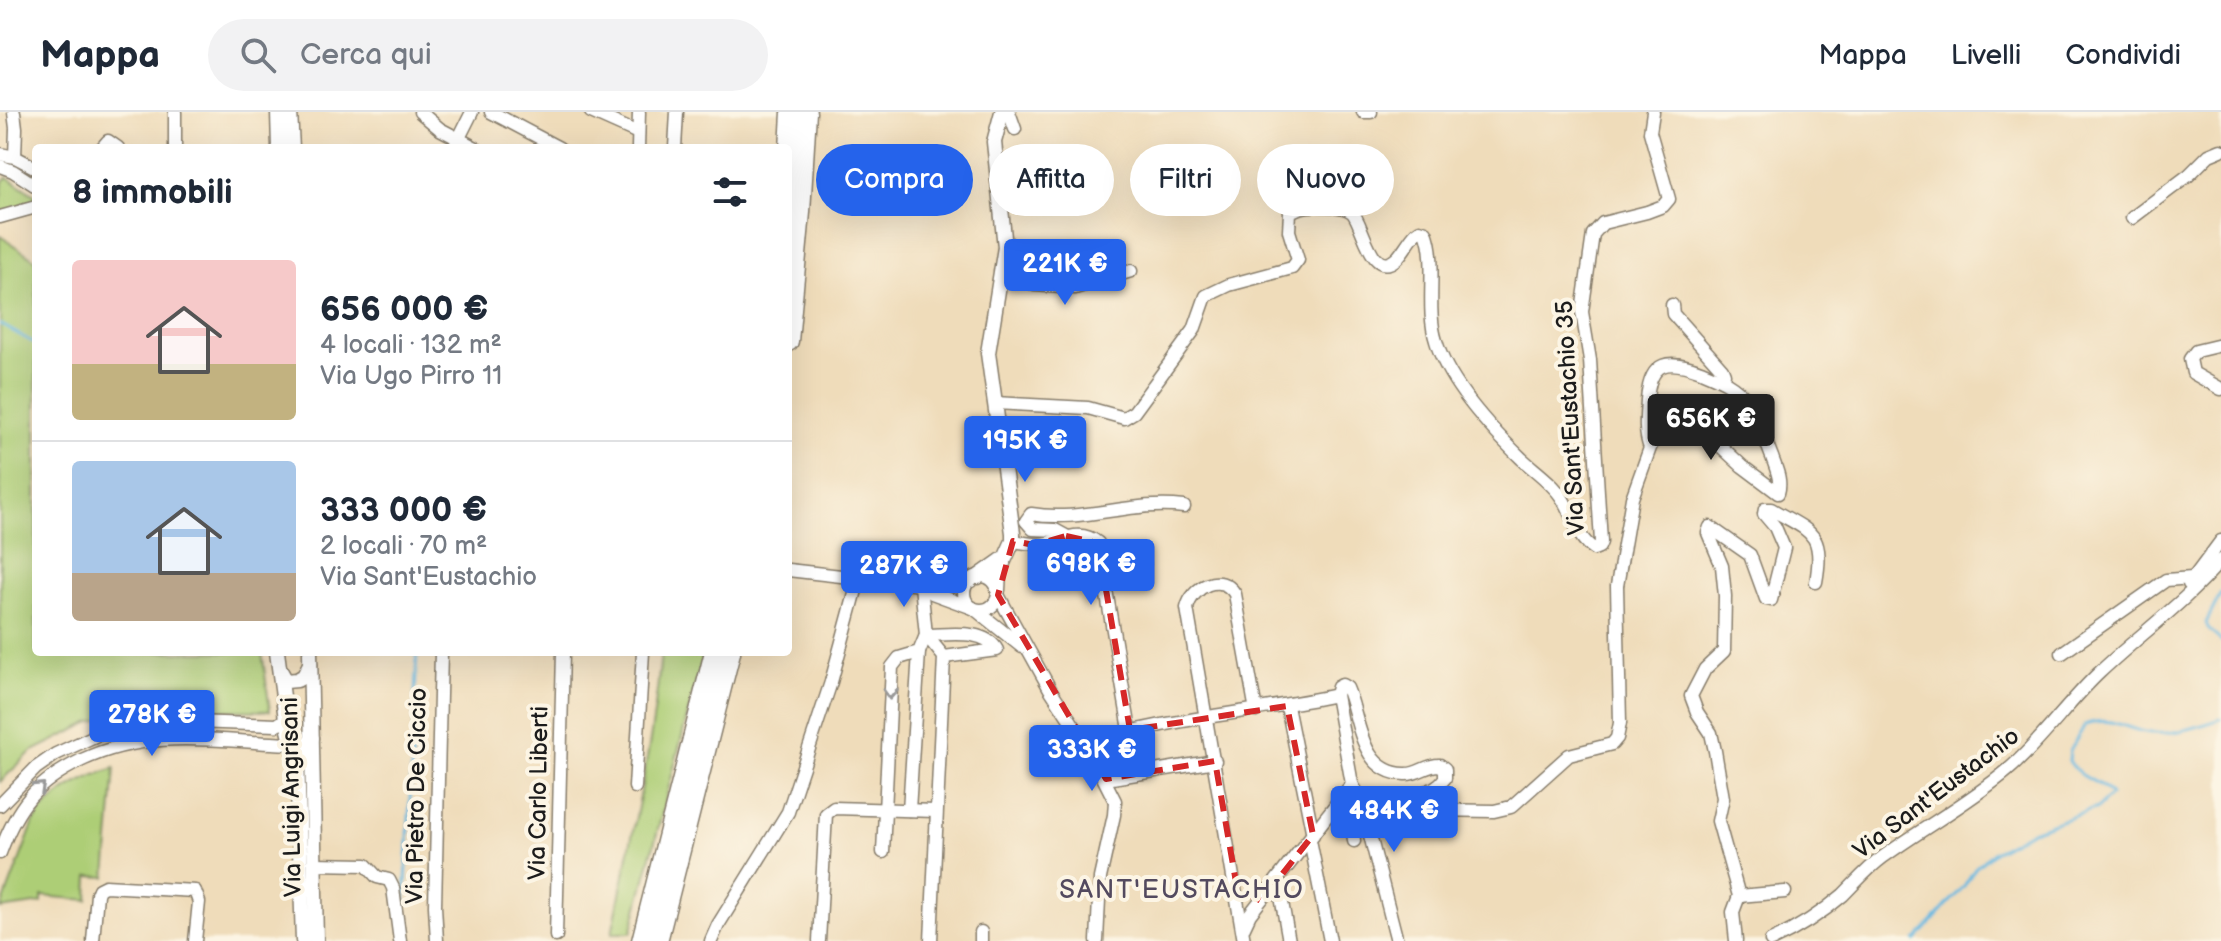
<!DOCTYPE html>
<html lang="it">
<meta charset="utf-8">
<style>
:root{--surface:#fff;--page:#f2f2f3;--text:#1f2937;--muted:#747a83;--line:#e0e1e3;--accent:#2563eb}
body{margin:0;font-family:"Balsamiq Sans",sans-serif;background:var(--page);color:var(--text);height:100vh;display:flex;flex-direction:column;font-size:30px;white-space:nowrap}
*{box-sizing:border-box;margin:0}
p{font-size:26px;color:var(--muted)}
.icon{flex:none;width:44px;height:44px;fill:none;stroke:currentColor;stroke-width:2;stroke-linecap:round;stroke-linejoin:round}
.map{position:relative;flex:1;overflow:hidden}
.panel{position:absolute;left:32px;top:32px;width:760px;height:512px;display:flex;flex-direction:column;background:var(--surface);border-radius:8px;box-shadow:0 8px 32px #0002}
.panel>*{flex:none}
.banner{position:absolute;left:816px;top:32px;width:760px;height:72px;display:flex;gap:16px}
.price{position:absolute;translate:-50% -68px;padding:0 18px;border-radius:8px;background:var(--accent);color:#fff;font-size:26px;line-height:52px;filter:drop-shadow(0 2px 4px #0008)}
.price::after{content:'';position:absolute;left:50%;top:48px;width:24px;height:18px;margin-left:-12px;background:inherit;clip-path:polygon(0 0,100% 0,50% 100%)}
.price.on{background:#222;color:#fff}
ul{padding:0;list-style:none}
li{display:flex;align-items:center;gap:24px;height:200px;padding:0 40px}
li+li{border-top:2px solid var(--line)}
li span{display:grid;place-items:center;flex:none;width:224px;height:160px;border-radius:8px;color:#555}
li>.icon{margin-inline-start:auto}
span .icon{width:96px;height:96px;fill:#fffc;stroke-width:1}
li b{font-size:34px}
h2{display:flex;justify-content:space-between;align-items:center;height:96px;padding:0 40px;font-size:34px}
.pill{padding:0 28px;border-radius:36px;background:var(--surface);box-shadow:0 8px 32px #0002;font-size:28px;line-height:72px}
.pill.on{background:var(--accent);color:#fff}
header{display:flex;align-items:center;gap:48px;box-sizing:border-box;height:112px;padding:0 40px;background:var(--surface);border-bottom:2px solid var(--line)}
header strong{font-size:38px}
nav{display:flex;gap:44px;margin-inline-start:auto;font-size:28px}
.search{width:560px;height:72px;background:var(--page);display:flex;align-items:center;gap:20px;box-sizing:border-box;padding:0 28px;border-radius:44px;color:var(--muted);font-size:30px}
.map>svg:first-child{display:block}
.green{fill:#adce76;stroke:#647549;stroke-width:2}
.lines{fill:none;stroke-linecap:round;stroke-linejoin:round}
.stream{stroke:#66b8e1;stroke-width:3}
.minor-casing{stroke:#867c6b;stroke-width:15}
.tertiary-casing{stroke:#867c6b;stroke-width:17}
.trunk-casing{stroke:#867c6b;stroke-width:23}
.minor{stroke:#fff;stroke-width:12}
.tertiary{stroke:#fff;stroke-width:14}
.trunk{stroke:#fff;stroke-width:20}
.oneway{stroke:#999}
.marked{fill:none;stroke:#d62828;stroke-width:6;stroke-dasharray:16 10;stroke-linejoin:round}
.labels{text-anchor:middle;stroke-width:8;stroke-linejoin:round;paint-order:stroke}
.street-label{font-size:24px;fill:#1c1c1c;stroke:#fcf5e5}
.neighbourhood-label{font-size:26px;letter-spacing:2px;fill:#534a5f;stroke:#fcf5e5}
</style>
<header>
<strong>Mappa</strong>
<div class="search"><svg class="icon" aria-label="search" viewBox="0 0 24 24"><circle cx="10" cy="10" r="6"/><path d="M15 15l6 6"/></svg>Cerca qui</div>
<nav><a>Mappa</a><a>Livelli</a><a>Condividi</a></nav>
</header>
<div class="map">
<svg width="2221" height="829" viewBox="0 0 2221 829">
<rect width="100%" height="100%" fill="#fcf5e5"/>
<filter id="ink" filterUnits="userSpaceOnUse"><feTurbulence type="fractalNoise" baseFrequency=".0125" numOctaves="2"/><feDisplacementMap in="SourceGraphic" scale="16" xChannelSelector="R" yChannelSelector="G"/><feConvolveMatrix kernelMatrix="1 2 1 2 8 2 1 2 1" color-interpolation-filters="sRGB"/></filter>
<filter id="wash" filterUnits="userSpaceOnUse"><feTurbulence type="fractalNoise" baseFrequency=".006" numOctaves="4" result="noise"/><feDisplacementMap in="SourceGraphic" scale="32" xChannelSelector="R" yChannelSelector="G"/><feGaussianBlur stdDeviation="1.8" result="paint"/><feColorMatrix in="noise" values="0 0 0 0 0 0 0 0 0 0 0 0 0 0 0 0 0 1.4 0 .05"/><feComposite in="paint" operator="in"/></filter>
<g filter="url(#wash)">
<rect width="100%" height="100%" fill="#efdcba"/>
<!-- green -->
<g class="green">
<polygon points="7,65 36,84 36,93 0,100 3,69"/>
<polygon points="0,124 36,148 36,540 262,540 270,599 143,597 111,604 89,611 31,640 0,670"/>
<path d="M661,540H704L631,821H612C631,728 653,635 661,540Z"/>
<path d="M115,656L106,765L89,764L88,788L42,784V791L1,797L34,710C51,681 84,666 115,656Z"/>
</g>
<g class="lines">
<!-- stream -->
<g class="stream">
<polyline points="0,212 36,232"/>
<polyline points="2221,481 2206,511 2209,518 2221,529"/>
<polyline points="405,792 417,540"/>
<path d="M1915,829L1964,774L1976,755L1994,740L2032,719L2097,696L2111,683C2101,668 2082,670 2069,649L2070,638L2085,613C2112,602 2126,619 2152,621C2175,623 2200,614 2221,607"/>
</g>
</g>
</g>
<g filter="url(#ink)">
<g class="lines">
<!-- minor casing -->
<g class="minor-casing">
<g id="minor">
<polyline points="14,0 16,16 15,45"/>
<polyline points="420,0 440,17 476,36"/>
<polyline points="491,0 559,36"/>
<polyline points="591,0 638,21"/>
<polyline points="1009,0 1015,17"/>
<polyline points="1363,0 1371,0"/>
<polyline points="102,36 108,29 118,36"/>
<polyline points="175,36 175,0"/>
<polyline points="454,36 472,0"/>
<polyline points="638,36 639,0"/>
<polyline points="675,36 677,0"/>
<polyline points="0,42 15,45 36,56"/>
<polyline points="0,54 13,59 36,74"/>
<polyline points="0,105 36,95"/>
<polyline points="2132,106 2189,63 2209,43 2221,38"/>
<polyline points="1003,153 1024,160 1034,173 1075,176 1131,159"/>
<polyline points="1672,193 1673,202 1722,257 1724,262 1722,268"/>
<polyline points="2221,233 2196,239 2190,247 2193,261 2221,277"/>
<path d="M995,291L1088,296L1124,306L1134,300L1194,218L1206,184L1229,173L1292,156L1298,148L1289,119L1290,100C1302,93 1313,93 1327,94C1335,94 1345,95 1352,100C1363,110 1371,170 1397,146C1404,139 1409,128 1416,121L1420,118L1426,120C1438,149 1425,195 1436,229C1448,271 1492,318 1522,347C1535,359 1553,371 1562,386C1573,403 1577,427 1594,437L1599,435L1601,430L1590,248L1582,200L1593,122L1603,111L1647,100L1663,94L1669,87L1650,20L1653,0"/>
<path d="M1066,424L1055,418L1033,417L1026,409L1031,402C1082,411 1133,388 1184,395"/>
<path d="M1013,429C1022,430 1031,433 1040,432C1060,430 1079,415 1098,431L1130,618"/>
<polyline points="1101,446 1144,452"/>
<polyline points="788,458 921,473 971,469"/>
<circle cx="981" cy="481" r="17"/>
<polyline points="2189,472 2221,429"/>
<polyline points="921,473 932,481 973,496"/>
<polyline points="998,483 1050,577 1086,632 1115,689 1114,703 1100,766 1097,829"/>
<polyline points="976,498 1022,535"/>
<polyline points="926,523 944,545 931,829"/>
<path d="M926,523C948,523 985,516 997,538L944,545"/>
<polyline points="2062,541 2166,468 2192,466"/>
<path d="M1336,583L1338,575L1342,573L1347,576C1360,605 1359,661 1405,662C1418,663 1427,652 1440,653L1445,657V666C1435,680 1417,681 1405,692L1409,704L1429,698L1494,699L1511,695L1569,643L1612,632L1617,626L1620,611L1617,474L1632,386L1650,336C1644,320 1646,305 1647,288C1650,247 1669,247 1701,259C1718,266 1736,273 1747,289C1758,306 1765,327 1772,345C1776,357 1782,368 1778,381L1742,354L1686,302C1665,293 1658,320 1650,336"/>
<polyline points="1287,594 1313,723"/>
<path d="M1086,632C1167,606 1253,601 1336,583L1352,672L1250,802L1243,817"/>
<polyline points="1106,667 1215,649"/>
<polyline points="1352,672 1361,688 1397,829"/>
<polyline points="635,675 643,540"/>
<polyline points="1342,684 1352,709 1354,729"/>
<polyline points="0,693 36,656 56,642 99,622 131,613 163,609 277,613 286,607"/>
<polyline points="909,698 919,540"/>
<polyline points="1310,728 1330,829"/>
<polyline points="883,740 892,555 899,546 919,540 926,523 921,473"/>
<path d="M0,741C17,694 36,670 82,648C156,613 227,632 305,632L313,626"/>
<polyline points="314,752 366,753 377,765 389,768 393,776 400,829"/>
<polyline points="1278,768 1289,829"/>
<polyline points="1739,784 1785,780"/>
<polyline points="556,824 563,540"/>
<polyline points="93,829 97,782 99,777 105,774 195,779 199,790 195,829"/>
<polyline points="437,829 435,794 441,540"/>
<polyline points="711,829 718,813 788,700 831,570 859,467"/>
<polyline points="819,829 826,702 834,696 936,699"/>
<polyline points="981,829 981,820"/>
<path d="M1244,829L1187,496C1192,475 1221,459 1235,482L1256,599"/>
<path d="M1736,829L1733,800L1739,784L1718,709L1723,686L1715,639L1711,621L1697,600L1691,584L1705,557L1724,539L1725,484L1722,454L1708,421L1710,415L1750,443L1766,487L1771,488L1784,436L1775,415L1764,402L1765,397H1771C1810,420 1825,419 1816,470"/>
<path d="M1771,829C1797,817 1821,802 1843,783C1856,770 1868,756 1883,745C1924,715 1969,691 2008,658C2043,628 2067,591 2100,560C2140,522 2185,491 2221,448"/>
</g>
</g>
<!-- tertiary casing -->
<g class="tertiary-casing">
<g id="tertiary">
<polyline points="278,0 279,36"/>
<polyline points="290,0 292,36"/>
<polyline points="978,465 1002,448"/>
<polyline points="998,478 999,460 1013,429 1013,421 988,241 1005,135 994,30 1002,0"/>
<polyline points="277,540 286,607 297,648 303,829"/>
<polyline points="310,540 316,829"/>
<polyline points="280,558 286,569 297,568 304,564 310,552"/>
</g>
</g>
<!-- trunk casing -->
<g class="trunk-casing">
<g id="trunk">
<polyline points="788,76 792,0"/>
<polyline points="788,229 800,100 806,0"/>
<polyline points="642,829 715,540"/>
<polyline points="657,829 730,540"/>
</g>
</g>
<!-- minor -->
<use href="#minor" class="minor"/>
<!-- tertiary -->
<use href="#tertiary" class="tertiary"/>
<!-- trunk -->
<use href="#trunk" class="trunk"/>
</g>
<!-- one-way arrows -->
<defs><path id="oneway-chevron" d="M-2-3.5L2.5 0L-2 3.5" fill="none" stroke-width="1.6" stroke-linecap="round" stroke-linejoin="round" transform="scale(2)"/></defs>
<g class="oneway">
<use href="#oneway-chevron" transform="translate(890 582) rotate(93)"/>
<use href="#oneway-chevron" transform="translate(40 675) rotate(-43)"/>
</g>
</g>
<!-- marked area -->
<path class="marked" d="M1066,424L1098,431L1130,618L1287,594L1313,723L1261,789L1237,776L1215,649L1106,667L998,483L1013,429L1034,433Z"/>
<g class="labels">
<!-- street labels -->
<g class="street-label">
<text transform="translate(1570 306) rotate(-93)" y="8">Via Sant'Eustachio 35</text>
<text transform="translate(538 681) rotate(-89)" y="8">Via Carlo Liberti</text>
<text transform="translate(1936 681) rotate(-37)" y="8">Via Sant'Eustachio</text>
<text transform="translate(416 684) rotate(-89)" y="8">Via Pietro De Ciccio</text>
<text transform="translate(291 685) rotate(-91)" y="8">Via Luigi Angrisani</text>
</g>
<!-- neighbourhood labels -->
<g class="neighbourhood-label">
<text x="1182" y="786">SANT'EUSTACHIO</text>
</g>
</g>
</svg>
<b class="price" style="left:1065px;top:195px">221K €</b>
<b class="price on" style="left:1711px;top:350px">656K €</b>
<b class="price" style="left:1025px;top:372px">195K €</b>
<b class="price" style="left:1091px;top:495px">698K €</b>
<b class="price" style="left:904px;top:497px">287K €</b>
<b class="price" style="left:152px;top:646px">278K €</b>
<b class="price" style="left:1092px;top:681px">333K €</b>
<b class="price" style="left:1394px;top:742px">484K €</b>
<div class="banner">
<a class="pill on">Compra</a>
<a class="pill">Affitta</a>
<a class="pill">Filtri</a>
<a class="pill">Nuovo</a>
</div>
<section class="panel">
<h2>8 immobili<svg class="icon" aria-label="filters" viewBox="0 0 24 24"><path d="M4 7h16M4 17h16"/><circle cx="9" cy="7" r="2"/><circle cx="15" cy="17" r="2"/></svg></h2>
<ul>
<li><span style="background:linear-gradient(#f6c9c9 65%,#c2b280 0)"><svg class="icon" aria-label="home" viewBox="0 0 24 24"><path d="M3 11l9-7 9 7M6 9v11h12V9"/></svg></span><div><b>656 000 €</b><p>4 locali · 132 m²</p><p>Via Ugo Pirro 11</p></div></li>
<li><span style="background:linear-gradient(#a9c7e8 70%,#b9a48a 0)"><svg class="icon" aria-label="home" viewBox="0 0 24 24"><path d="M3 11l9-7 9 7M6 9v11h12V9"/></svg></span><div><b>333 000 €</b><p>2 locali · 70 m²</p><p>Via Sant'Eustachio</p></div></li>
</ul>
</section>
</div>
